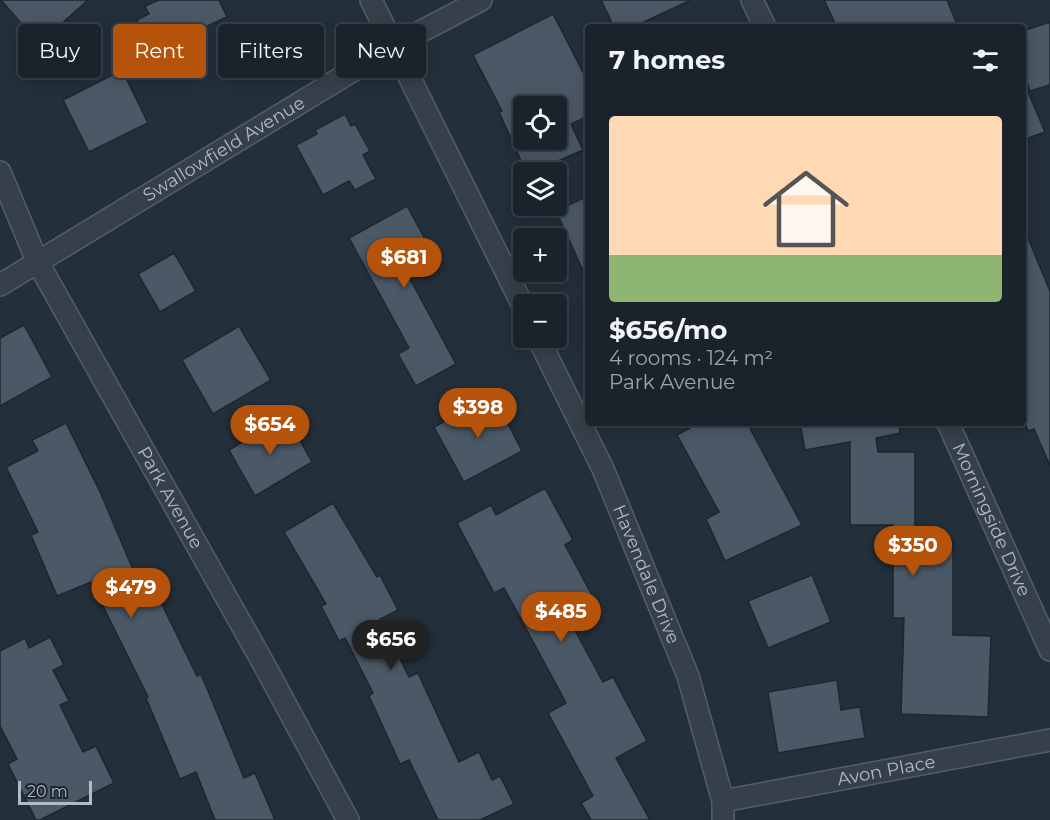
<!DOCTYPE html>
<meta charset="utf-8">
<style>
:root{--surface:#1a232c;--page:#272f38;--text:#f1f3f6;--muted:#9fa4a9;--line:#384048;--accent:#b45309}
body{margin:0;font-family:Montserrat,sans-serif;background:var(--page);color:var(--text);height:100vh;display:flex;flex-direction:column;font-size:22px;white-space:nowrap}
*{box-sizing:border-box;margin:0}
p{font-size:20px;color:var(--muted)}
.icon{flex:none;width:33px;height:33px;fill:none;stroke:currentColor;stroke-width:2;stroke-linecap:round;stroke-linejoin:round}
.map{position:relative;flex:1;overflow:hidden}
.panel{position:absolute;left:585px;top:24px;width:441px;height:402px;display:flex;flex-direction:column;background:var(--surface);border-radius:6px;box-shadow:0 3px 15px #0003,0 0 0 2px var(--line)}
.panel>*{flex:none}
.banner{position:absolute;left:18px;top:24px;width:477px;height:54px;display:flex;gap:12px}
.fabs{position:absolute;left:513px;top:96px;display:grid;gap:12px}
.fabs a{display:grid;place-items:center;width:54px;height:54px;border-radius:6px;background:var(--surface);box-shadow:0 3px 15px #0003,0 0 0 2px var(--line);font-size:30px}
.scale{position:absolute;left:18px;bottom:15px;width:74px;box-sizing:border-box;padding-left:6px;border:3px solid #b1bbc6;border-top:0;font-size:16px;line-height:21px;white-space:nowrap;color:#b1bbc6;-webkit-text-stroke:4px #1b252f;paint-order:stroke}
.price{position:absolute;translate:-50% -51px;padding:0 14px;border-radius:21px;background:var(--accent);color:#fff;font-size:20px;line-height:39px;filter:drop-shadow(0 2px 3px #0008)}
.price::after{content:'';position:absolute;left:50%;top:36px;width:18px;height:14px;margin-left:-9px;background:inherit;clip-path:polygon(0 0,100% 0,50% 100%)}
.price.current{background:#222;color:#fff}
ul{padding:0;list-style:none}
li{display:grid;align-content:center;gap:12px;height:318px;padding:0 24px}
li span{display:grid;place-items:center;height:186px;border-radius:6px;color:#555}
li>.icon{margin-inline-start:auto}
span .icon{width:108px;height:108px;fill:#fffc;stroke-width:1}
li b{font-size:26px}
h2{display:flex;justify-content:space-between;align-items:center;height:72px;padding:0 24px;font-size:26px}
.tag{padding:0 21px;border-radius:6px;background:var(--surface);box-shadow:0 3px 15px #0003,0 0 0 2px var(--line);font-size:21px;line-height:54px}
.tag.current{background:var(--accent);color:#fff}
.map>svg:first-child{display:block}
.building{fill:#4b5865;stroke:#1d2731;stroke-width:1.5;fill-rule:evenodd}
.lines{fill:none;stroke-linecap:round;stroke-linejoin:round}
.street-casing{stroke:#545e68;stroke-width:24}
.street{stroke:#36404a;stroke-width:21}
.labels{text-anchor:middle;stroke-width:4.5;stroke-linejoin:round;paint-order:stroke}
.street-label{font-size:18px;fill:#b1bbc6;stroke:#1b252f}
</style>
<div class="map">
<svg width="1050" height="820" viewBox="0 0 1050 820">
<rect width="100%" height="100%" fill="#232f3a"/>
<!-- building -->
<g class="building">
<polygon points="1,0 88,0 39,44"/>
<polygon points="159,0 219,0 227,17 151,52 137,20 149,14 145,6"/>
<polygon points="601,0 691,0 633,27 614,27"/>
<polygon points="824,0 947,0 958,27 837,27"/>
<path d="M553,14L588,82V116L571,124L583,150L533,172H526L499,112L502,111L473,55ZM524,106H556V140H524Z"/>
<polygon points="1050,22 1050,85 1030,91 1023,69 1023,31"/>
<polygon points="122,70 148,123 89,152 63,100"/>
<polygon points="1023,80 1045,132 1023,140"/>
<polygon points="345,114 351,126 355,124 370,151 363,155 376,179 355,190 349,181 323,195 296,145 317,134 315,130"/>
<polygon points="588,196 588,282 556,211"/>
<polygon points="407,206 437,261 409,277 456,364 416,386 398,354 409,348 349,238"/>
<polygon points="1023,226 1050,291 1050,466 1034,429 1028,431 1023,418"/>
<polygon points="174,253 196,291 160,312 138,274"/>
<polygon points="24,325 52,377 0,406 0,338"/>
<polygon points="239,326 271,380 213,414 182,360"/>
<polygon points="493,395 522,451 464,482 434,427"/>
<polygon points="286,416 312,462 255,496 229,450"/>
<polygon points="66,423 101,494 142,591 153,586 197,676 201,674 244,778 255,773 275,820 215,820 196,772 180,779 146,698 148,697 91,582 57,596 31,535 38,532 6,467 38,451 32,440"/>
<polygon points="699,423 747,423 802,525 725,561 706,519 719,512 677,435"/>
<polygon points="800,423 899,423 900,433 876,438 878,452 915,452 915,541 953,541 953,635 991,636 988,717 901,714 904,618 893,618 893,525 850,525 850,442 805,450"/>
<polygon points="545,488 573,540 565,545 599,608 571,623 603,682 613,677 647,741 616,758 650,820 591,820 581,803 593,796 548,713 566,703 504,588 494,593 457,523 491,505 496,515"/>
<polygon points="333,503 377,577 380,575 398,610 380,619 409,677 418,673 459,762 479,752 492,780 500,776 514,804 480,820 438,820 409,760 400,764 369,696 373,693 345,638 339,641 321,606 326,604 284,532"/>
<polygon points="812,575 831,622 768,648 748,601"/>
<polygon points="50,637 64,665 53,670 69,701 60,705 83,752 96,746 114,783 40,820 36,820 8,764 17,759 0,726 0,651 25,638 29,648"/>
<polygon points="837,680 841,710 860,707 865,738 778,753 768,692"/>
</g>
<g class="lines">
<!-- street casing -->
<g class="street-casing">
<g id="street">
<polyline points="371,0 524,308"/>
<polyline points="752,0 765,27"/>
<path id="s1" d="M0,172L37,261L261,659L348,820"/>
<path id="s2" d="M0,285L395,45L481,0"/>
<path id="s3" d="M538,338L603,469L688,676L723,801V820"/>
<path id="s4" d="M948,423L1050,650"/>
<path id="s5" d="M723,801L1050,740"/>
</g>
</g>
<!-- street -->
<use href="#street" class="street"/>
</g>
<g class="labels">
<!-- street labels -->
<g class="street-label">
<text dy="6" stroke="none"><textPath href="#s2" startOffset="262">Swallowfield Avenue</textPath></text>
<text dy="6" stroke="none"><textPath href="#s1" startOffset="368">Park Avenue</textPath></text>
<text dy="6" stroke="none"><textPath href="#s4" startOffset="106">Morningside Drive</textPath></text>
<text dy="6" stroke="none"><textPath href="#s3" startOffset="260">Havendale Drive</textPath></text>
<text dy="6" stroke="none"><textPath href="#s5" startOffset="166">Avon Place</textPath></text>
</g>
</g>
</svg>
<div class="fabs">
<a><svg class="icon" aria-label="locate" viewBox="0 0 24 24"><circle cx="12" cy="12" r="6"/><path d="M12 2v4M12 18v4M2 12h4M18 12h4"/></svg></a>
<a><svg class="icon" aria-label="layers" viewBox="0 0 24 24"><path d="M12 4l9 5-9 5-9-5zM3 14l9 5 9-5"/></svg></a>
<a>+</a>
<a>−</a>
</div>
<div class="scale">20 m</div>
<b class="price" style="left:404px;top:289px">$681</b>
<b class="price" style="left:478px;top:439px">$398</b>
<b class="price" style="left:270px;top:456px">$654</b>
<b class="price" style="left:913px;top:577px">$350</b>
<b class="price" style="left:131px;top:619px">$479</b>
<b class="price" style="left:561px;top:643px">$485</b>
<b class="price current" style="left:391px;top:671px">$656</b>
<div class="banner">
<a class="tag">Buy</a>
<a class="tag current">Rent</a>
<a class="tag">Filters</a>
<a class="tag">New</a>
</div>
<section class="panel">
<h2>7 homes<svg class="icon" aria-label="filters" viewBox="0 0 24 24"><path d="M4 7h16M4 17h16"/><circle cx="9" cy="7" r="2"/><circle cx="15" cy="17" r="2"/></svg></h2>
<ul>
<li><span style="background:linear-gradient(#ffd9b3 75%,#8fb573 0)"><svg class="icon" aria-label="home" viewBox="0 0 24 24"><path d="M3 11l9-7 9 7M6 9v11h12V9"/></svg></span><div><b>$656/mo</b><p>4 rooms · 124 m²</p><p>Park Avenue</p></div></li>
</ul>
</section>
</div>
